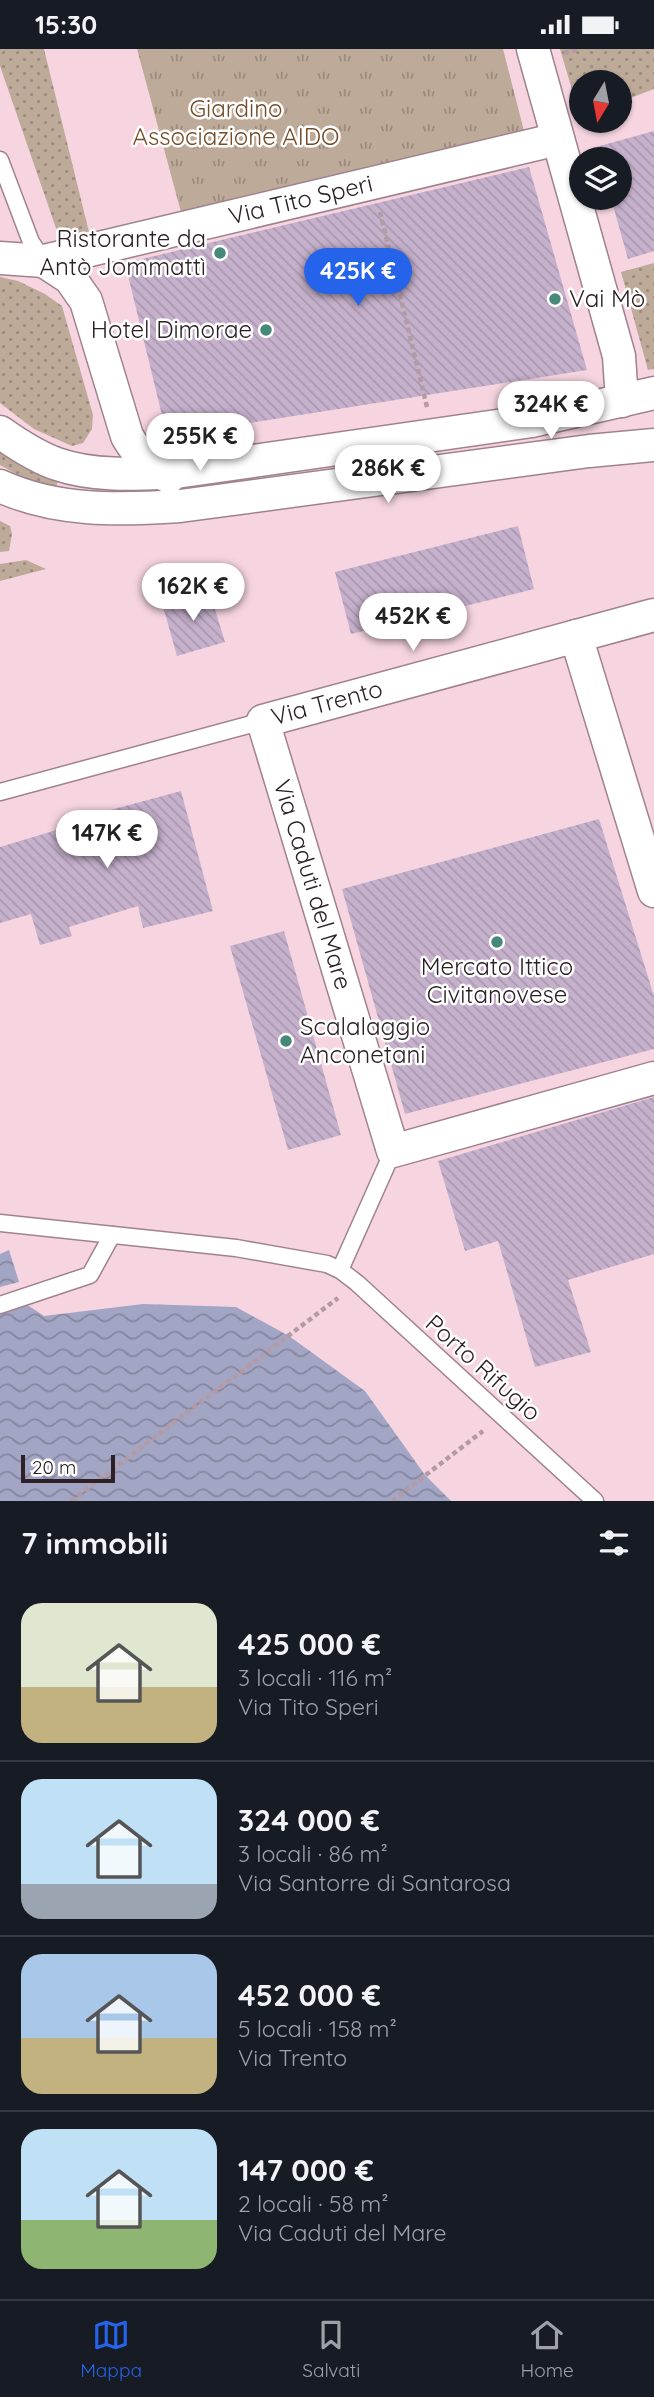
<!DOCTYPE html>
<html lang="it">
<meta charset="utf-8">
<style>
:root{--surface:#171b24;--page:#20242c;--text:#f1f3f6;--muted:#9ea1a6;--line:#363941;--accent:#2563eb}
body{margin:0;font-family:Quicksand,sans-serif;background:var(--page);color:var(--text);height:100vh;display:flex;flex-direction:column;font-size:26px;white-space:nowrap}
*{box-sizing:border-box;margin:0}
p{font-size:23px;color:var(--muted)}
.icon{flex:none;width:38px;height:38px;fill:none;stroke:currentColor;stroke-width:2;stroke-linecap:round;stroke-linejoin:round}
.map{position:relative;height:1452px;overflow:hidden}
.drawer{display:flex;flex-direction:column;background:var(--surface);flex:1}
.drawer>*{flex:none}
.needle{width:46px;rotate:190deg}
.tools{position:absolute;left:569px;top:21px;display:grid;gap:14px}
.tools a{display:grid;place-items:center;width:63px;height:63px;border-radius:50%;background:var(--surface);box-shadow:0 2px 5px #0004;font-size:35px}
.scale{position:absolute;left:21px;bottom:18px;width:94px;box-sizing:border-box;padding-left:7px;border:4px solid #2d2126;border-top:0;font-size:19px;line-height:24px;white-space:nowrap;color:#2d2126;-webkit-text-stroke:5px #fff;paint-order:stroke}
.price{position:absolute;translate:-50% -60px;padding:0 16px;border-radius:24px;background:#fff;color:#222;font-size:23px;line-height:46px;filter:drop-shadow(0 2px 4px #0008)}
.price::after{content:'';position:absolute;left:50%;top:42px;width:21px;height:16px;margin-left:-10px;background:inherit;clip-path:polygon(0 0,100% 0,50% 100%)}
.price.active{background:var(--accent);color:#fff}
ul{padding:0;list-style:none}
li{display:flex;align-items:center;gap:21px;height:175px;padding:0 21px}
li+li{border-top:2px solid var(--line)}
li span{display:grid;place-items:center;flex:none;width:196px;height:140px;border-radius:21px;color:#555}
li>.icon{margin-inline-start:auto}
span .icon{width:84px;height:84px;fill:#fffc;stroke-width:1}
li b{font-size:30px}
h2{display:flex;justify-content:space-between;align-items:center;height:84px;padding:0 21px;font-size:30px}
.status{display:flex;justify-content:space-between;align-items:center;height:49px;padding:0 35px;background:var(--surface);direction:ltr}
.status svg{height:19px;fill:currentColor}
.tabs{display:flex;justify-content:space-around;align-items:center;height:98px;border-top:2px solid var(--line);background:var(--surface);font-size:19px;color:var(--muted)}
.tabs a{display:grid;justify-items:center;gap:4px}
.tabs .active{color:var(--accent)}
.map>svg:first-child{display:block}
.grass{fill:url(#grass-dots)}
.park{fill:url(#park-tufts)}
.water{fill:url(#water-waves)}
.building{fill:url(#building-back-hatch)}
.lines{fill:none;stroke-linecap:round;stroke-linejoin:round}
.lane-casing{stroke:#a0828e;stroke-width:19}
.street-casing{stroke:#a0828e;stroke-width:35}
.path{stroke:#b49aa3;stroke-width:4.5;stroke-dasharray:5 3.5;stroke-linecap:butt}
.lane{stroke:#fff;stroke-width:16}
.street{stroke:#fff;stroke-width:32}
.poi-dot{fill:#46897b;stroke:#fff;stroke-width:2.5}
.labels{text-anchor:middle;stroke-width:5;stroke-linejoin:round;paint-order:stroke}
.park-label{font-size:24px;fill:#754e28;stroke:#fff}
.street-label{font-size:24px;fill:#2d2126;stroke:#fff}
.poi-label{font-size:24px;fill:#2d2126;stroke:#fff;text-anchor:end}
</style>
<div class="status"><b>15:30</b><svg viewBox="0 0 49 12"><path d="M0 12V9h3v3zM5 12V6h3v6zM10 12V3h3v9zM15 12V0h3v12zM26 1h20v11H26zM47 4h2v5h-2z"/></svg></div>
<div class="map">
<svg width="654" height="1452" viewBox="0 0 654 1452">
<defs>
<pattern id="grass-dots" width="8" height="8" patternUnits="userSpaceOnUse" patternTransform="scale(1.75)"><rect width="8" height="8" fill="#beaa99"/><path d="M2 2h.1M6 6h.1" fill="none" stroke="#9b8a7d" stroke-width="1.8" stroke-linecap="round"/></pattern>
<pattern id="park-tufts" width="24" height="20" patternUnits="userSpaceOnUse" patternTransform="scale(1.75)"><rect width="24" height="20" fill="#beaa99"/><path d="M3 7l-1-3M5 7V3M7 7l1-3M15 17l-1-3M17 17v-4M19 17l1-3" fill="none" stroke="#9b8a7d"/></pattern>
<pattern id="water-waves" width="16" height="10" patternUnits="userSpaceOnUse" patternTransform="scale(1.75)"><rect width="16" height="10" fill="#a3a5c4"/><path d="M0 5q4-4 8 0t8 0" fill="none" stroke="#85869f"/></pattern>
<pattern id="building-back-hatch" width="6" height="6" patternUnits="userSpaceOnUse" patternTransform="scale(1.75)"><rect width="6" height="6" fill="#c6b1cc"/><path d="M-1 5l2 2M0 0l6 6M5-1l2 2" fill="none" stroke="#aa98af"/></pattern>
</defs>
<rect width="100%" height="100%" fill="#f6d5e1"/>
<!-- grass -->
<g class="grass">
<polygon points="0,0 44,0 89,183 58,185 0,17"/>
<polygon points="560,0 654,0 654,40 620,53 620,33 581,33 580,68"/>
<polygon points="654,214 654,320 648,321 621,223"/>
<polygon points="0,228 18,232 45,245 62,257 93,366 92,380 83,394 72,397 34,380 0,354"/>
<path d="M0,402C18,412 45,417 58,432L56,438L35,435L0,416Z"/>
<polygon points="0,472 10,477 12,485 9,502 0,503"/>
<polygon points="26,511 46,520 0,532 0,515"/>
</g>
<!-- park -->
<polygon class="park" points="137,0 503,0 524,82 181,163"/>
<!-- water -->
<g class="water">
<polygon points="9,1201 19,1233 0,1238 0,1205"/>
<polygon points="26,1255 44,1267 143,1255 236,1258 289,1287 365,1342 425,1426 451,1452 0,1452 0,1264"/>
</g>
<!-- building -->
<g class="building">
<polygon points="654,82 654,202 628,210 611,149 620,149 620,110 600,110 596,98"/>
<polygon points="529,118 587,321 167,387 125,214"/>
<polygon points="518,477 534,540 351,585 335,523"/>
<polygon points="209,541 225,593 177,607 162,554"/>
<polygon points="181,742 213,862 143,879 138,857 69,878 72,887 40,896 31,865 0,874 0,798 93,770 92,766"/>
<polygon points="599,770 654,947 654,1000 405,1065 342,840"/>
<polygon points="284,882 341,1086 288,1101 230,897"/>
<polygon points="654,1048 654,1205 568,1231 591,1303 535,1318 498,1192 465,1202 438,1112"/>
</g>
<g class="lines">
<!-- lane casing -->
<g class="lane-casing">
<g id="lane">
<polyline points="0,111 31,193 44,212"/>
<polyline points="0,743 263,672"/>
<polyline points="0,1174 236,1199 327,1215 340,1221 357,1234 595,1452"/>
<polyline points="340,1221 393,1102"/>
<polyline points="0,1256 90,1226 112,1186"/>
</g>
</g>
<!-- street casing -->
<g class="street-casing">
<g id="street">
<polyline points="533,0 619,307 622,352"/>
<path id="s1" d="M0,209L44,212L558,90"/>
<path d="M44,212L70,229L86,252L127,387C137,405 151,418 169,428"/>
<path d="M0,383C17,395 37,408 57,415C94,428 138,425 176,423L532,372L654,344"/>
<path d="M0,437C57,463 119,461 180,457L589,402L654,396"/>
<path id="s2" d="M654,566L263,672L393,1102L654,1029"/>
<polyline points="576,587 654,842"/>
</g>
</g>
<!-- path -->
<g class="path">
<polyline points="564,4 580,0"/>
<polyline points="380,163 427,358"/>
<polyline points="71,1452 338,1249"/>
<polyline points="392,1452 483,1382"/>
</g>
<!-- lane -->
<use href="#lane" class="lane"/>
<!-- street -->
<use href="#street" class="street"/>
</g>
<!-- markers -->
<g class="poi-dot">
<circle cx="220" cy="204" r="7"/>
<circle cx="555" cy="250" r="7"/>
<circle cx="266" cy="281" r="7"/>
<circle cx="497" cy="893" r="7"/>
<circle cx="286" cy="992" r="7"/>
</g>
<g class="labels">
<!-- park labels -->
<g class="park-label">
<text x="236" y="68">Giardino<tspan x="236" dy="28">Associazione AIDO</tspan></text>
</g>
<!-- street labels -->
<g class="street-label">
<text dy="8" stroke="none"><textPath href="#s1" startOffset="308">Via Tito Speri</textPath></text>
<text transform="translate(327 654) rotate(-15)" y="8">Via Trento</text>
<text dy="8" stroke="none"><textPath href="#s2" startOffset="576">Via Caduti del Mare</textPath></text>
<text transform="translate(483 1319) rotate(42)" y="8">Porto Rifugio</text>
</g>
<!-- poi labels -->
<g class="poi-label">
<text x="206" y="198">Ristorante da<tspan x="206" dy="28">Antò Jommattì</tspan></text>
<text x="569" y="258" text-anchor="start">Vai Mò</text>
<text x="252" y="289">Hotel Dimorae</text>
<text x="497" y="926" text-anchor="middle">Mercato Ittico<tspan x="497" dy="28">Civitanovese</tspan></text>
<text x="300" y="986" text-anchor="start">Scalalaggio<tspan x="300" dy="28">Anconetani</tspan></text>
</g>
</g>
</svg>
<div class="tools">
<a><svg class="needle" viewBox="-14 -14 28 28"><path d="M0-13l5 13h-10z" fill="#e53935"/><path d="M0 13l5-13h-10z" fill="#9ea1a6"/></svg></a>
<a><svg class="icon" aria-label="layers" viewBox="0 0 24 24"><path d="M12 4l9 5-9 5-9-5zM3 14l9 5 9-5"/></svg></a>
</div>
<div class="scale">20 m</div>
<b class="price active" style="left:358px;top:259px">425K €</b>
<b class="price" style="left:551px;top:392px">324K €</b>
<b class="price" style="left:200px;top:424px">255K €</b>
<b class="price" style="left:388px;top:456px">286K €</b>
<b class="price" style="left:193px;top:574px">162K €</b>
<b class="price" style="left:413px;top:604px">452K €</b>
<b class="price" style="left:107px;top:821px">147K €</b>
</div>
<section class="drawer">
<h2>7 immobili<svg class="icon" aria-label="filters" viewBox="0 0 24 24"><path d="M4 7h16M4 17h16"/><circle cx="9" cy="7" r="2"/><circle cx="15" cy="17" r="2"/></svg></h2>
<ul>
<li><span style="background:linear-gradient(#dfe7d0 60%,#c2b280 0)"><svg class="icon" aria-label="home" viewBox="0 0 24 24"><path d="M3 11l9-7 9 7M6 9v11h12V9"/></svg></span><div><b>425 000 €</b><p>3 locali · 116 m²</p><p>Via Tito Speri</p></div></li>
<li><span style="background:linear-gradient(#bfe0f5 75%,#9aa5b1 0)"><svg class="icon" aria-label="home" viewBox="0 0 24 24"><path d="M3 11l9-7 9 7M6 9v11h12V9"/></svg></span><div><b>324 000 €</b><p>3 locali · 86 m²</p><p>Via Santorre di Santarosa</p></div></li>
<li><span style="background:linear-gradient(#a9c7e8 60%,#c2b280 0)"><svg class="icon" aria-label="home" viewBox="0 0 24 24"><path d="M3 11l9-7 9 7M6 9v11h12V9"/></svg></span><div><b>452 000 €</b><p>5 locali · 158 m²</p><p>Via Trento</p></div></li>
<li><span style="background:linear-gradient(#bfe0f5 65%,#8fb573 0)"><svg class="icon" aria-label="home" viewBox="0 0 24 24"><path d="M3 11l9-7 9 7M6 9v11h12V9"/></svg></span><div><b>147 000 €</b><p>2 locali · 58 m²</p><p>Via Caduti del Mare</p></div></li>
</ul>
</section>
<nav class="tabs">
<a class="active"><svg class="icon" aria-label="map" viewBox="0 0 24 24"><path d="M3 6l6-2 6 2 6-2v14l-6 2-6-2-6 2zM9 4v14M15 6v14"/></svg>Mappa</a>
<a><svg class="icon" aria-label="saved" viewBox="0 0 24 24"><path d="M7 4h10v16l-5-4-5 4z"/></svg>Salvati</a>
<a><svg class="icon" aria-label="home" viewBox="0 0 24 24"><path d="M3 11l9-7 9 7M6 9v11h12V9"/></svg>Home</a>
</nav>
